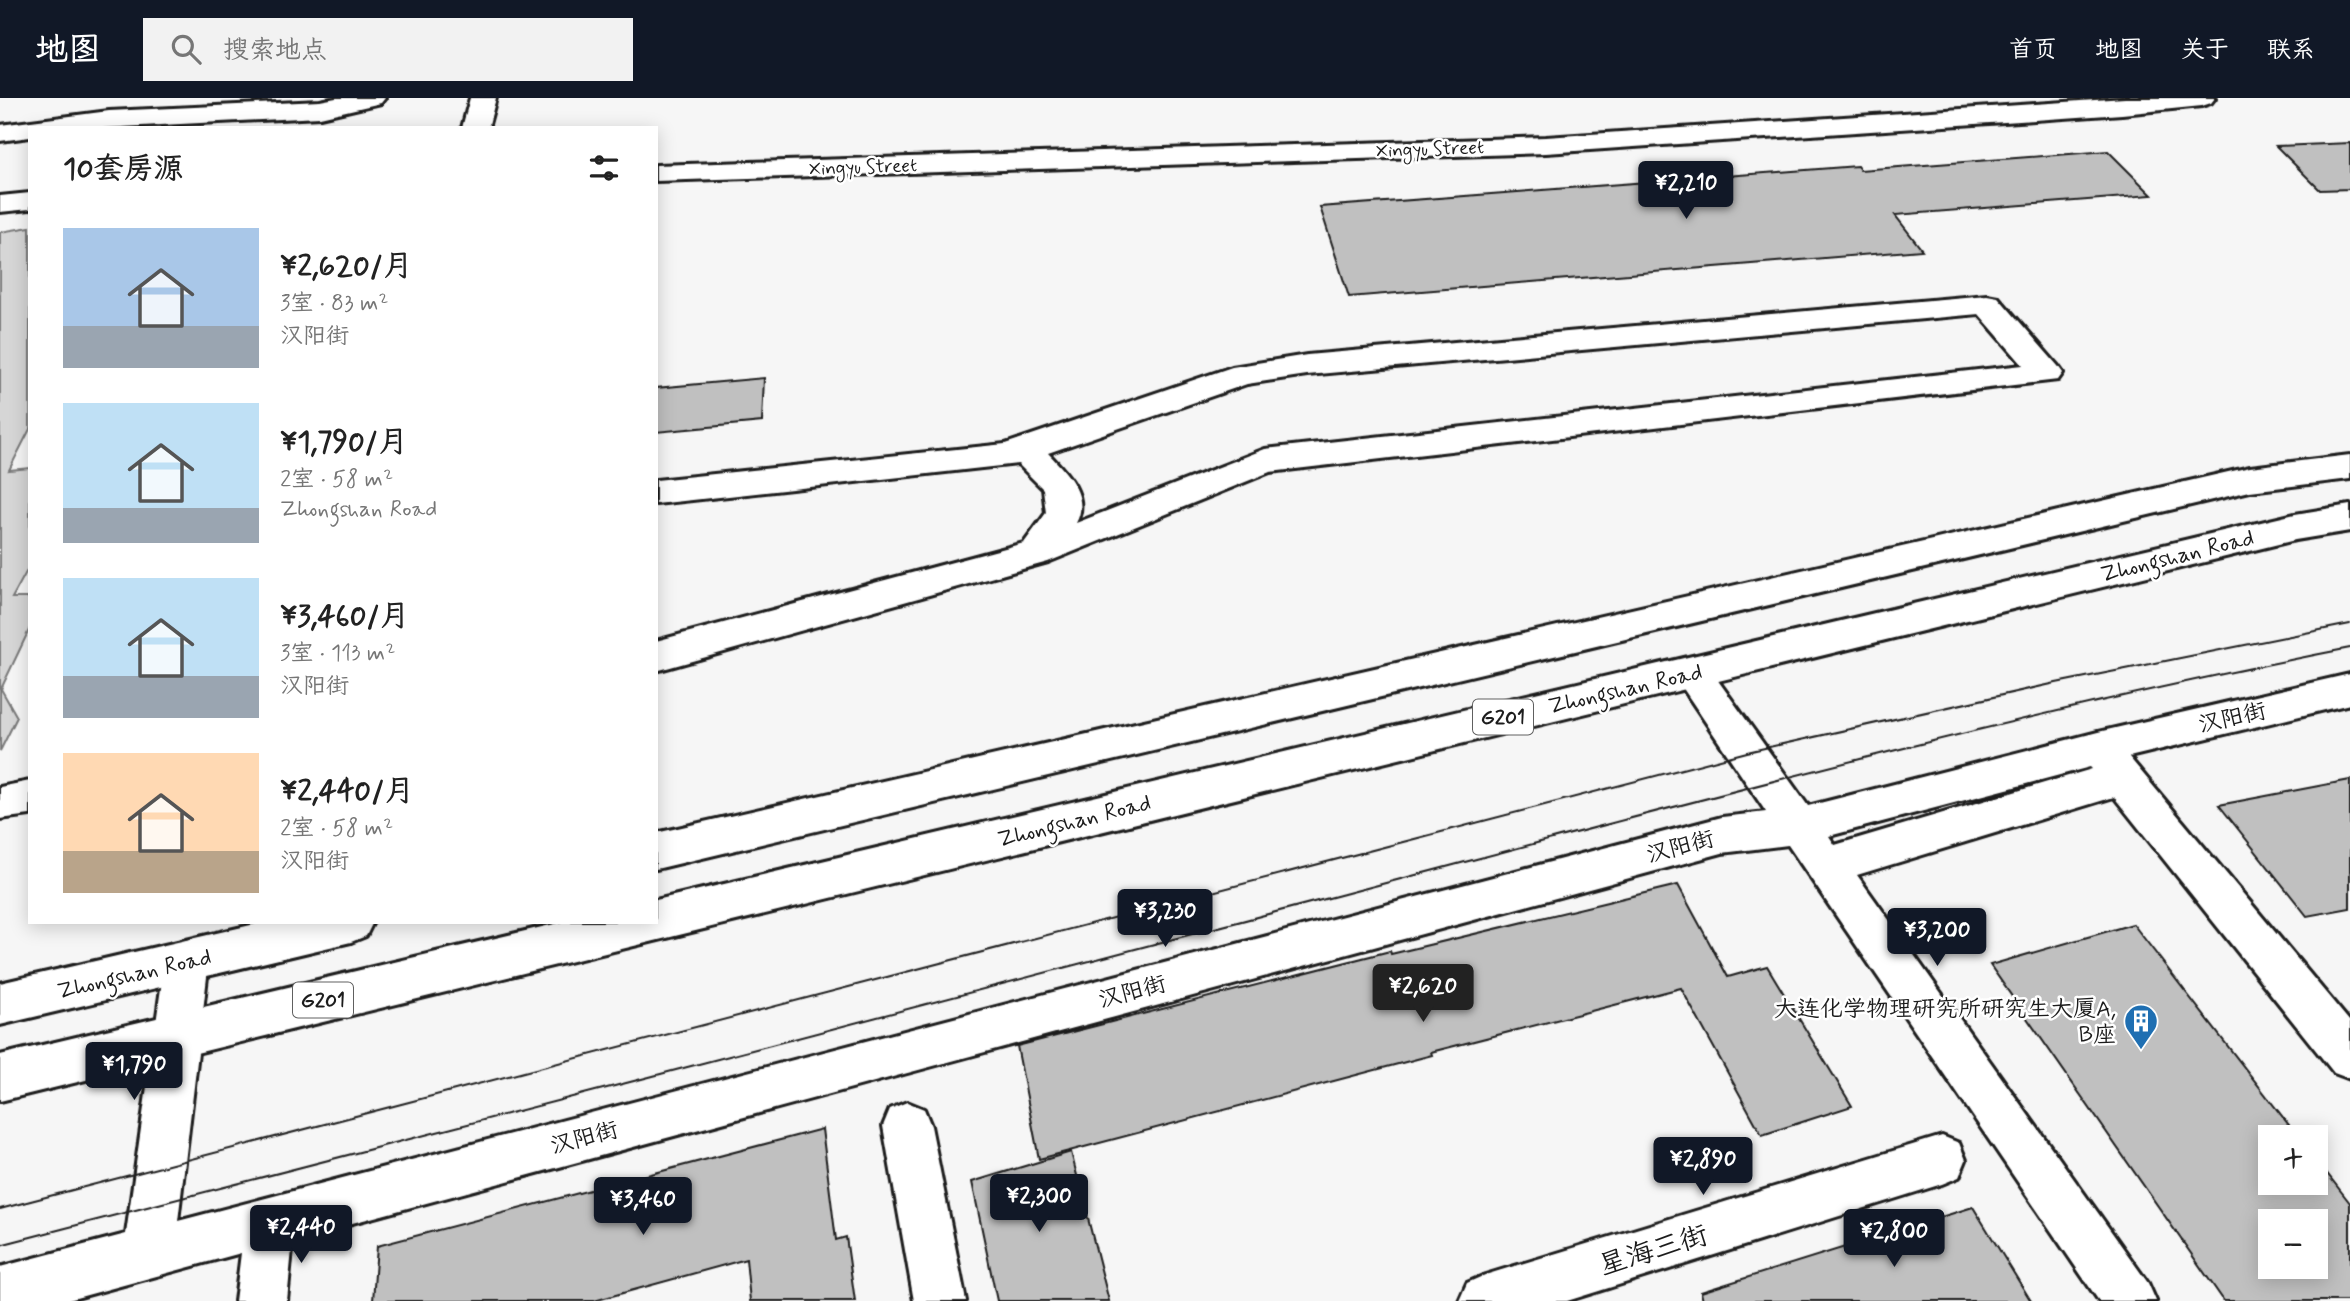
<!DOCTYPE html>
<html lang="zh">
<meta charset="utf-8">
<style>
:root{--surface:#fff;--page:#f2f2f2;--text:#222;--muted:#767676;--accent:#111827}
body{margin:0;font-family:Mynerve,"LXGW WenKai TC",sans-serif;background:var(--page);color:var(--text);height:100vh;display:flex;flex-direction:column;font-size:26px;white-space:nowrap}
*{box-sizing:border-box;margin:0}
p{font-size:23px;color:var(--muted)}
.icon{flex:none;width:38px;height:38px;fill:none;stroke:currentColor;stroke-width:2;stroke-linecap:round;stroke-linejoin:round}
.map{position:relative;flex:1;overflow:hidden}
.sheet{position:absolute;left:28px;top:28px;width:630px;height:798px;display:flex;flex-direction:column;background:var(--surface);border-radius:0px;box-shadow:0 4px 18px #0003}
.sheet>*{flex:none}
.tools{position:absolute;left:2258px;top:1027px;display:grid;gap:14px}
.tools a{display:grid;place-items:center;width:70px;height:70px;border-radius:0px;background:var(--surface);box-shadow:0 4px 18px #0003;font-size:35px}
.price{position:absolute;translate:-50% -60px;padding:0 16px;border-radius:7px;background:var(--accent);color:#fff;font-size:23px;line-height:46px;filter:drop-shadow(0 2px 4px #0008)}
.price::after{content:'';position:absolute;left:50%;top:42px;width:21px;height:16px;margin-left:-10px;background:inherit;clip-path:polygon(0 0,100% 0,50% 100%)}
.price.selected{background:#222;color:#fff}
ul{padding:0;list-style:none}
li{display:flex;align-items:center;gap:21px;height:175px;padding:0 35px}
li span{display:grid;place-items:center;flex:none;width:196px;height:140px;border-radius:0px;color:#555}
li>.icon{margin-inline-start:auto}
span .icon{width:84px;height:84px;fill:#fffc;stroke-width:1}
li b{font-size:30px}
h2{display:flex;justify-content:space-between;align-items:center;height:84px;padding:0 35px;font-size:30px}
header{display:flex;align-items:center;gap:42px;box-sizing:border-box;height:98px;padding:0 35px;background:var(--accent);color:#fff}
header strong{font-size:33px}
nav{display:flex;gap:38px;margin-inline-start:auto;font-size:24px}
.search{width:490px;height:63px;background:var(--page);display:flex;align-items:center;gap:18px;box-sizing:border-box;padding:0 24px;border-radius:0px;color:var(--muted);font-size:26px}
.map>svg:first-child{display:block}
.green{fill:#d6d6d6;stroke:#797979;stroke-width:2}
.building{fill:#c0c0c0;stroke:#1c1c1c;stroke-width:2;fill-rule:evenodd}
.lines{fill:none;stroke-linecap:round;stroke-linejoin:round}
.minor-casing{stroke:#1c1c1c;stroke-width:6}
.highway-casing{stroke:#1c1c1c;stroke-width:6}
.minor{fill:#fff;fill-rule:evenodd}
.highway{fill:#fff;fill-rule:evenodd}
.tram{stroke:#1c1c1c;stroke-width:2}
.labels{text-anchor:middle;stroke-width:5;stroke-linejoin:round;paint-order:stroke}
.far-street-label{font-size:19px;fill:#1c1c1c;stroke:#fff}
.shield{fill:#fff;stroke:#606060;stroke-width:2}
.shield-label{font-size:21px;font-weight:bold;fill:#1c1c1c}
.street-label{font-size:23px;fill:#1c1c1c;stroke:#fff}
.poi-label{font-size:23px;fill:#1c1c1c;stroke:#fff;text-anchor:end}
.near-street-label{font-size:28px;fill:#1c1c1c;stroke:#fff}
</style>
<header>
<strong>地图</strong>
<div class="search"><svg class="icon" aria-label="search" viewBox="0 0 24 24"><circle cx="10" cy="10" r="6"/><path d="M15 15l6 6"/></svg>搜索地点</div>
<nav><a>首页</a><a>地图</a><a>关于</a><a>联系</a></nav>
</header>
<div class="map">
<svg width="2350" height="1203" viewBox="0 0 2350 1203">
<rect width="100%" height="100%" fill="#f6f6f6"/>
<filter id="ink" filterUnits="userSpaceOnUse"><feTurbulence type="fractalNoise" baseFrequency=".0143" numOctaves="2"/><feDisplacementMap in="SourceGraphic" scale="14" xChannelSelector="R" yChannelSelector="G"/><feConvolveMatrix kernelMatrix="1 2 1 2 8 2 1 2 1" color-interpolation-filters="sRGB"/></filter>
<g filter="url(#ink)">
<!-- green -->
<polygon class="green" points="30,129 30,331 9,372 30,370 30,467 12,500 30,500 30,530 1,591 17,619 0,653 0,134"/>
<!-- building -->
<g class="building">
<polygon points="2350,45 2350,91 2320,92 2276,48"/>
<polygon points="2108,53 2152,97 1895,117 1922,152 1349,199 1320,109 1857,68 1860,72"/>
<polygon points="764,280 762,324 656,334 656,290"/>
<polygon points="2350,682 2350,810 2307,818 2219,707"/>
<polygon points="1678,787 1728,879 1767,868 1852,1008 1762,1037 1681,890 1431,954 1432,957 1039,1061 1017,948 1390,853 1391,856"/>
<path d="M2133,826L2299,1040H2270V1085H2315V1060L2350,1105V1203H2224L1990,867ZM2270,1124H2315V1169H2270Z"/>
<polygon points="822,1031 836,1142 846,1139 855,1203 750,1203 746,1161 594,1203 373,1203 377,1148"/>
<polygon points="1071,1054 1109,1203 997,1203 972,1084"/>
<polygon points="1973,1109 2031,1203 1703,1203 1701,1194"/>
</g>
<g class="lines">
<!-- minor casing -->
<g class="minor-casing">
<g id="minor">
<polygon points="336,0 385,0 381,5 320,19 102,30 30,30 30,39 0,43 0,27 109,13 320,3"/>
<polygon points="470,0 496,0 488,30 462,30"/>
<polygon points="2125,0 2215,0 2211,5 2202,8 2122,16 1546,55 656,83 656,67 1546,39"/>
<polygon points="30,95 30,111 0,114 0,98"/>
<path d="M1987,197L1998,199L2058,268L2063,275L2058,282L1270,374L1048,464L656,573V543L1024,445L1046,415L1043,391L1018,366L656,406V382L1005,346L1232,269L1307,257ZM1979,216L2023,267L1265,351L1076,425C1091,398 1065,373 1048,355L1247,286L1307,277Z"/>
<path d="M1691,559L1704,563L1808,708L2098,634L2350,576V606L2129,659L2350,924V981L2334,975L2114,699L1857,777L2148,1185L2156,1203H2099L1788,747L1722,755L293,1141L287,1203H235L241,1155L65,1203H0V1169L126,1136L165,862L171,848L187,842L203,848L209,862L178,1123L1722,719L1766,714L1672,574L1678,563ZM2090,669L2092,671L1835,747L1829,738Z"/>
<polygon points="30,683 30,717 0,721 0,689"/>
<polygon points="907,1004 924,1011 931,1028 966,1203 914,1203 883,1028 890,1011"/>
<polygon points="1942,1038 1959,1045 1966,1062 1959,1079 1942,1086 1567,1203 1459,1203 1467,1185 1485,1177"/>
</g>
</g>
<!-- highway casing -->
<g class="highway-casing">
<g id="highway">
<polygon points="2350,357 2350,381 2250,393 656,771 656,735 2250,369"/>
<polygon points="2350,407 2350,433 2295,442 0,1003 0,957 563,824 656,824 656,802 2295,416"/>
<polygon points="264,824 373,824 366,838 351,844 0,927 0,885"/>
</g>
</g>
<!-- minor -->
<use href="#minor" class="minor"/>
<!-- highway -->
<use href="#highway" class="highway"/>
<!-- tram -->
<g class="tram">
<polyline points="0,1111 1747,654 2056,585 2350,526"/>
<path d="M0,1147C449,1033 896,914 1344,796C1678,708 2011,616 2350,550"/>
</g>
</g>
</g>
<!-- icons -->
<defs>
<g id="building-pin" transform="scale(1.75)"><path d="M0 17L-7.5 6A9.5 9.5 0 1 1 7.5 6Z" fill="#1f6fb2" stroke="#fff"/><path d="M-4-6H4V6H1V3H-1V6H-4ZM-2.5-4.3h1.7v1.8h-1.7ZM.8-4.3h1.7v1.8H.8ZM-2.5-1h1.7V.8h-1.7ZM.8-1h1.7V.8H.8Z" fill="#fff"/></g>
</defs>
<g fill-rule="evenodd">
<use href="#building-pin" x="2141" y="923"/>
</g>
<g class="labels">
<!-- far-street labels -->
<g class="far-street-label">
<text transform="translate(1430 50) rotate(-2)" y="7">Xingyu Street</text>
<text transform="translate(863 68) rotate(-2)" y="7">Xingyu Street</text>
</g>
<!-- shield labels -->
<g class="shield">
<rect x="1473" y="601.5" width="60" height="35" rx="5"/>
<rect x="293" y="884.5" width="60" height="35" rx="5"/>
</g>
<g class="shield-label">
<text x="1503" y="626">G201</text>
<text x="323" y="909">G201</text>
</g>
<!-- street labels -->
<g class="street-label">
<text transform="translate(2177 457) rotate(-14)" y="8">Zhongshan Road</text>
<text transform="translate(1625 590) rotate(-13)" y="8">Zhongshan Road</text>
<text transform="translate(2232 619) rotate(-13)" y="8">汉阳街</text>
<text transform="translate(1074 722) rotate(-14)" y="8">Zhongshan Road</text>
<text transform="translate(1680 748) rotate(-15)" y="8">汉阳街</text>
<text transform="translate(134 875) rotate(-13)" y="8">Zhongshan Road</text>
<text transform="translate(1132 893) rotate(-15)" y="8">汉阳街</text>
<text transform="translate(584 1039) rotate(-15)" y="8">汉阳街</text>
</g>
<!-- poi labels -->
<g class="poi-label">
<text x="2116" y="918">大连化学物理研究所研究生大厦A,<tspan x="2116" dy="26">B座</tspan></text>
</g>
<!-- near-street labels -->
<g class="near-street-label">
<text transform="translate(1653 1151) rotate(-17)" y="10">星海三街</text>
</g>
</g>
</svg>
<div class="tools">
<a>+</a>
<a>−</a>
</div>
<b class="price" style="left:1686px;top:123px">¥2,210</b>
<b class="price" style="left:1165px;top:851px">¥3,230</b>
<b class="price" style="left:1937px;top:870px">¥3,200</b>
<b class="price selected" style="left:1423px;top:926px">¥2,620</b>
<b class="price" style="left:134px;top:1004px">¥1,790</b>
<b class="price" style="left:1703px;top:1099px">¥2,890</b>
<b class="price" style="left:1039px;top:1136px">¥2,300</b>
<b class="price" style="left:643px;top:1139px">¥3,460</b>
<b class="price" style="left:301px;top:1167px">¥2,440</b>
<b class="price" style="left:1894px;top:1171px">¥2,800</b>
<section class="sheet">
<h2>10套房源<svg class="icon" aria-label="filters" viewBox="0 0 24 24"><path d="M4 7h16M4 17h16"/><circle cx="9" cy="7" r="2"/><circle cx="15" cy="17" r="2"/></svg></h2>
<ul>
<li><span style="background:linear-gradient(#a9c7e8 70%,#9aa5b1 0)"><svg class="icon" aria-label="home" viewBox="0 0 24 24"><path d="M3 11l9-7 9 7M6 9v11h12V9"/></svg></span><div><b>¥2,620/月</b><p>3室 · 83 m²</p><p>汉阳街</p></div></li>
<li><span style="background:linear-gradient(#bfe0f5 75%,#9aa5b1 0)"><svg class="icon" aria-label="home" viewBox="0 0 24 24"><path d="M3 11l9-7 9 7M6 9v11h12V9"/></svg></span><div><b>¥1,790/月</b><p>2室 · 58 m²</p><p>Zhongshan Road</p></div></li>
<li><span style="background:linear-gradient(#bfe0f5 70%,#9aa5b1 0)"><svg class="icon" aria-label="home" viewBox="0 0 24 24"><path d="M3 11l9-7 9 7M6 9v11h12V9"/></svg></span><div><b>¥3,460/月</b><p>3室 · 113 m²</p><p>汉阳街</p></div></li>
<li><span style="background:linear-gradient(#ffd9b3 70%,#b9a48a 0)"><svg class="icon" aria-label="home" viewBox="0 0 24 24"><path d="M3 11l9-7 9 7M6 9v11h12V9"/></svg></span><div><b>¥2,440/月</b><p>2室 · 58 m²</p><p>汉阳街</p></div></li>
</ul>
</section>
</div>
